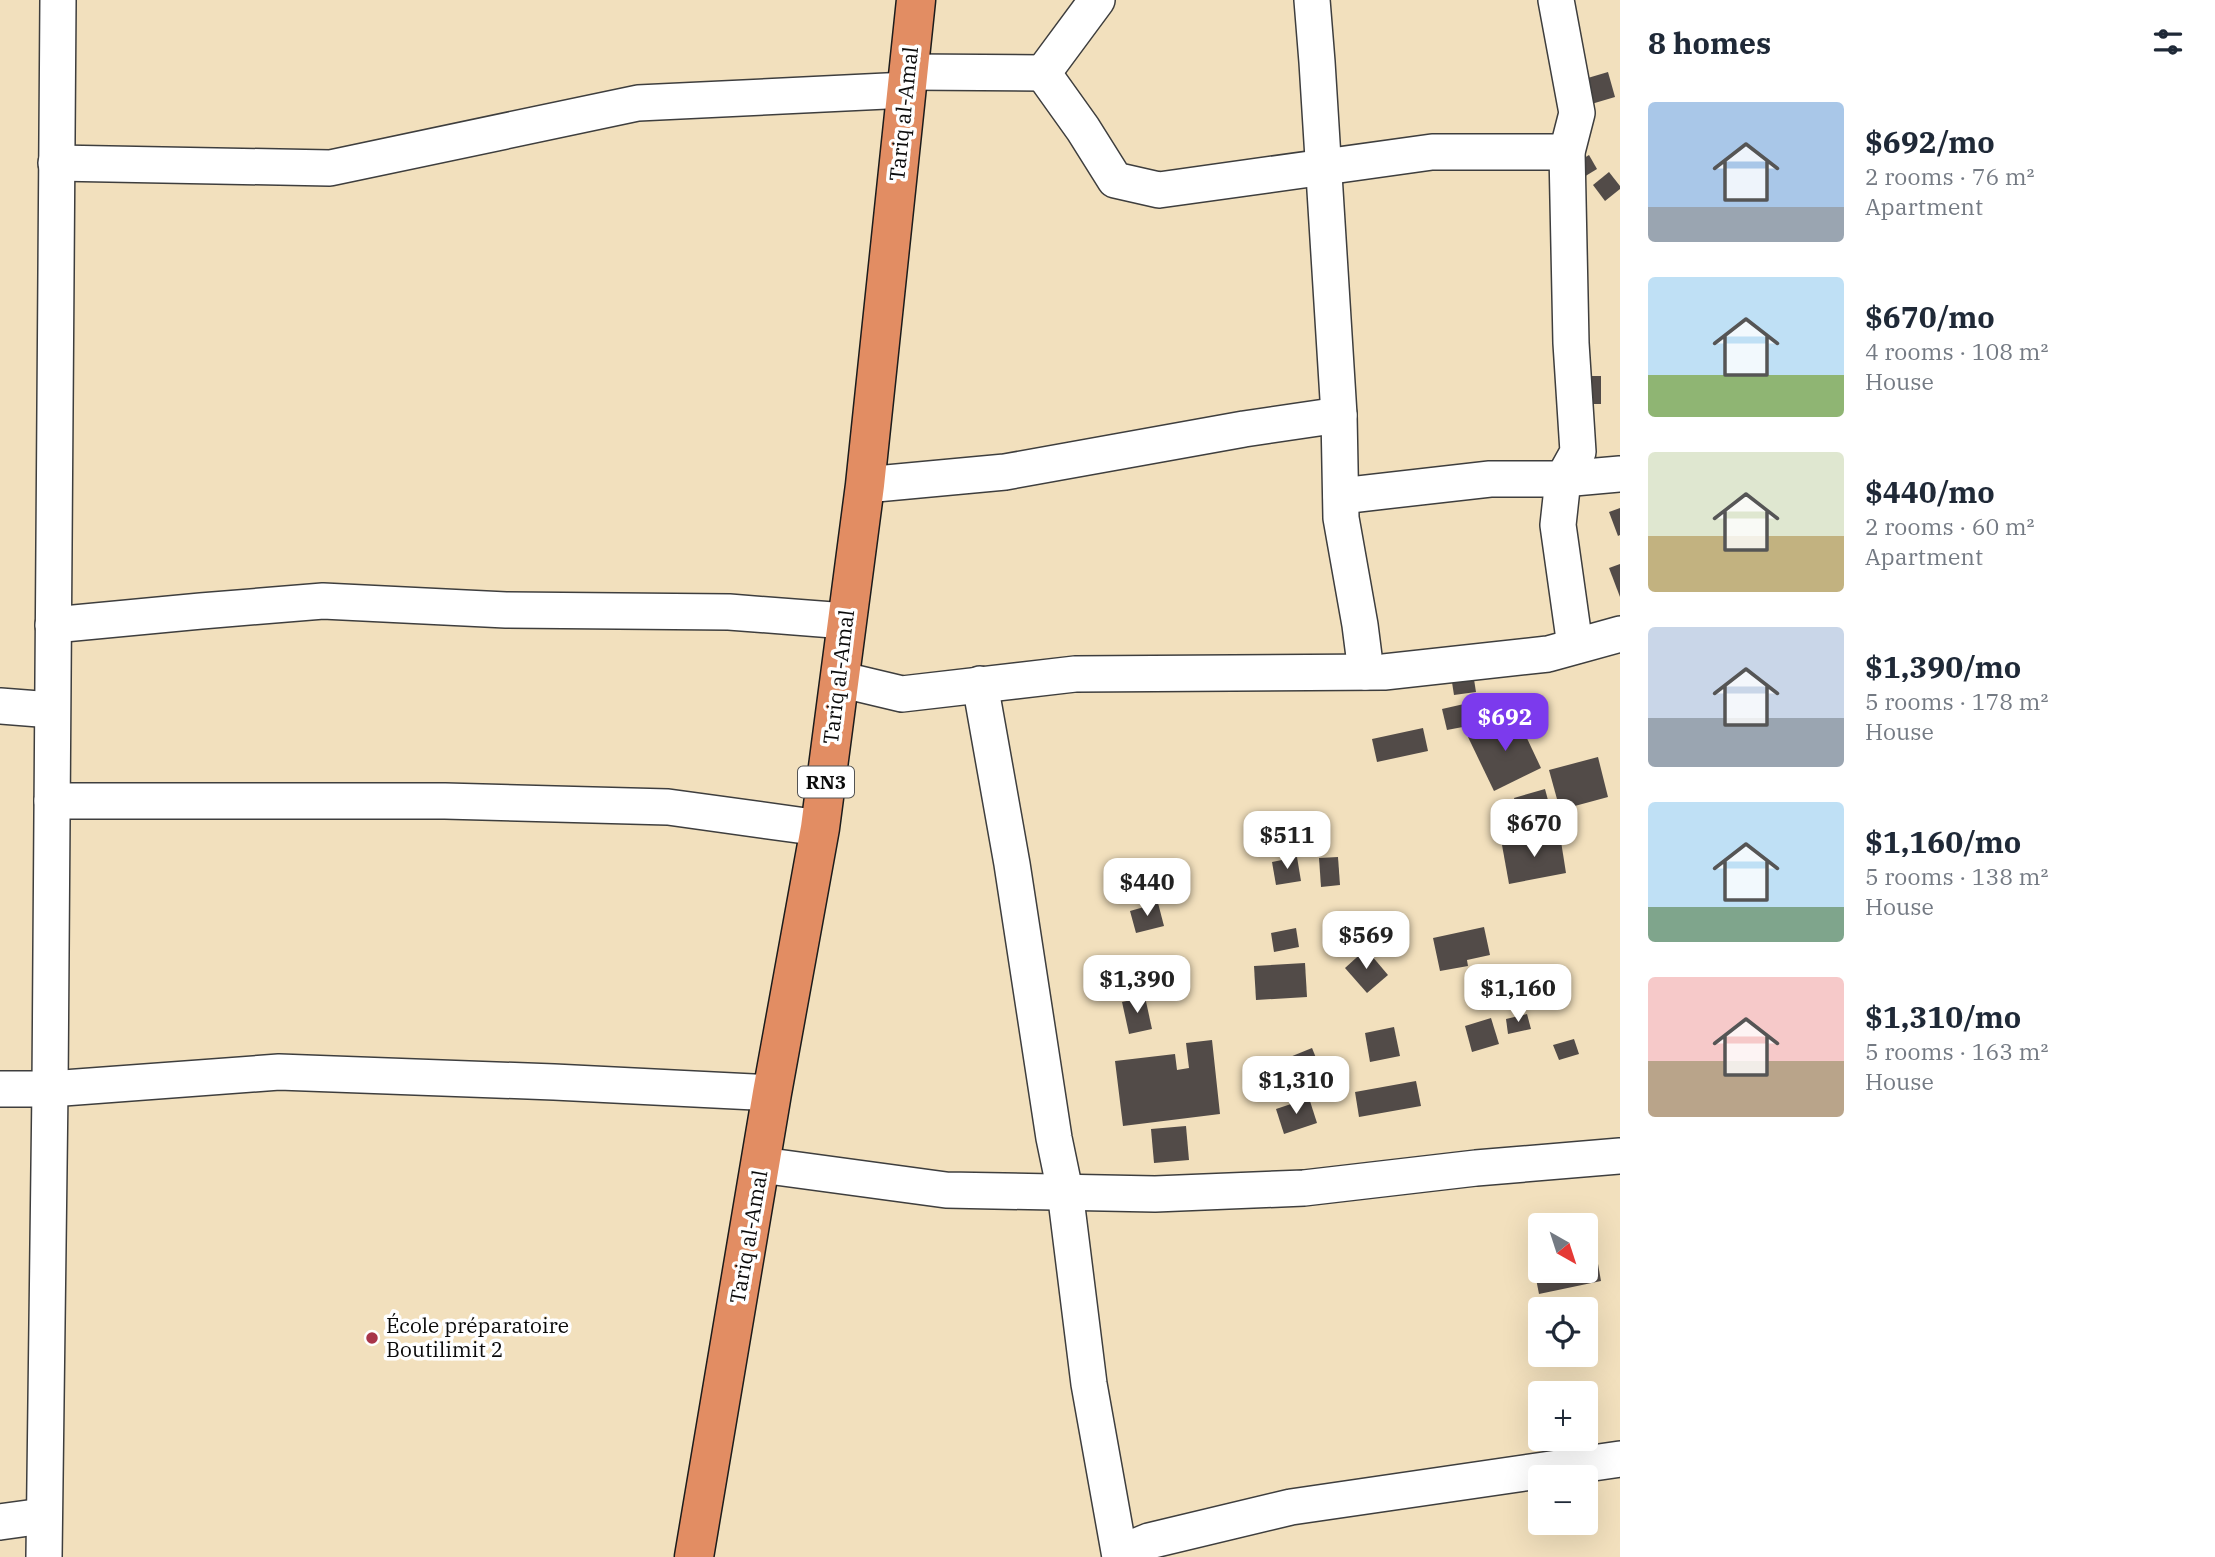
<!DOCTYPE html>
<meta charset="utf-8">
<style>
:root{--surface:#fff;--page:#f6f6f7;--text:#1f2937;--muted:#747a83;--accent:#7c3aed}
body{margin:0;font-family:"IBM Plex Serif",serif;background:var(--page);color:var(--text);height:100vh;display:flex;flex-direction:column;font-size:26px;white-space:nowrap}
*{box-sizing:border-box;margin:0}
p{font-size:23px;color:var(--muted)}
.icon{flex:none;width:38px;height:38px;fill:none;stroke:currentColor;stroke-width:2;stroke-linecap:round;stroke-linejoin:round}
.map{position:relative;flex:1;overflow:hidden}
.details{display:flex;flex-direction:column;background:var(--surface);width:595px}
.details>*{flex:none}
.needle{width:46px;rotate:141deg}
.tools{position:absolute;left:1528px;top:1213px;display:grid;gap:14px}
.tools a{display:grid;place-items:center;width:70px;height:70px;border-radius:7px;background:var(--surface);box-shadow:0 7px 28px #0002;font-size:35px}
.price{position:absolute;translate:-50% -60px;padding:0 16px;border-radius:14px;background:#fff;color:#222;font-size:23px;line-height:46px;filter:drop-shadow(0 2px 4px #0008)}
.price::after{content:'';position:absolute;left:50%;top:42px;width:21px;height:16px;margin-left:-10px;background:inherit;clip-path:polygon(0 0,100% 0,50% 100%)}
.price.active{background:var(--accent);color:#fff}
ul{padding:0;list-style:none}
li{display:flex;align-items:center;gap:21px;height:175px;padding:0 28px}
li span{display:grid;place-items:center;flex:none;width:196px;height:140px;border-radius:7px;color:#555}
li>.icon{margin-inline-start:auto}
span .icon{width:84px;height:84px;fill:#fffc;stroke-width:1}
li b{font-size:30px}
h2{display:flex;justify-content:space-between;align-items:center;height:84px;padding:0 28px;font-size:30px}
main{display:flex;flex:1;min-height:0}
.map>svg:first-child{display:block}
.sand{fill:#f2e0bd;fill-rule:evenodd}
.building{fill:#524b48}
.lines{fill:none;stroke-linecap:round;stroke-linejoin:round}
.minor-casing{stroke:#3e3e3e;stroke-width:38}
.highway-casing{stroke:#1c1c1c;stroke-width:41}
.minor{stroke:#fff;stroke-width:35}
.highway{stroke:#e28d63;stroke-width:38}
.poi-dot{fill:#a83549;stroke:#fff;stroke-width:2.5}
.labels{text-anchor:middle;stroke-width:7;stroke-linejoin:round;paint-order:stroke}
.shield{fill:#fff;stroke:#545454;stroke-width:2}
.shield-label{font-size:19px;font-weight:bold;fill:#0b0b0b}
.street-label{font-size:21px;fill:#0b0b0b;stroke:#fff}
.poi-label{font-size:21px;fill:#0b0b0b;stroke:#fff;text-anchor:start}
</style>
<main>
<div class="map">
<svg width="1620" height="1557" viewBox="0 0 1620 1557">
<rect width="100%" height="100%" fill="#fcf7eb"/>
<!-- sand -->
<path class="sand" d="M0,0H1620V1557H0ZM1540,1225H1586V1270H1540ZM1540,1309H1586V1354H1540ZM1540,1393H1586V1438H1540ZM1540,1477H1586V1522H1540Z"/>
<!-- building -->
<g class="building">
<polygon points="1608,72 1615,97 1588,105 1581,80"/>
<polygon points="1589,155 1597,169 1579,180 1571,166"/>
<polygon points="1609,172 1620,186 1620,189 1605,201 1593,185"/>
<rect x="1581" y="376" width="20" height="28"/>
<polygon points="1620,508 1620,535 1618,536 1609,512"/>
<polygon points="1620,564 1620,597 1609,568"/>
<polygon points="1473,673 1476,692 1454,695 1451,676"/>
<polygon points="1464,704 1468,726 1447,730 1442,709"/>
<polygon points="1516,715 1541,768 1494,791 1468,737"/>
<polygon points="1423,728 1428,751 1377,762 1372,739"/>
<polygon points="1598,757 1608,797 1560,810 1549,770"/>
<polygon points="1545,789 1552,815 1520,824 1514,798"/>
<polygon points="1560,835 1566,873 1509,884 1502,845"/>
<polygon points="1297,857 1301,881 1276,885 1272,862"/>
<polygon points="1338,857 1340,885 1321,887 1319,858"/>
<polygon points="1158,903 1164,926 1136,933 1130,911"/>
<polygon points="1484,927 1490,955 1467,960 1468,966 1440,971 1433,938"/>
<polygon points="1296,928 1299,947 1274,952 1271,933"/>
<polygon points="1366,949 1388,975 1367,993 1345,968"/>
<polygon points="1305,963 1307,997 1256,1000 1254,966"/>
<polygon points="1145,997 1152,1029 1129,1034 1122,1002"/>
<polygon points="1527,1014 1531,1029 1508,1034 1506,1019"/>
<polygon points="1491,1018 1499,1044 1472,1052 1465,1026"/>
<polygon points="1394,1027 1400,1056 1370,1062 1365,1033"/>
<polygon points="1574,1039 1579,1054 1559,1060 1553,1045"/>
<polygon points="1212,1040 1220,1114 1123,1126 1115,1061 1175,1054 1177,1070 1189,1068 1186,1043"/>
<polygon points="1312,1048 1321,1070 1293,1081 1285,1059"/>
<polygon points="1416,1081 1421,1106 1359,1117 1355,1092"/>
<polygon points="1309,1098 1317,1123 1284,1134 1276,1109"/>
<polygon points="1186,1126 1189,1160 1154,1163 1151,1129"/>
<polygon points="1593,1235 1601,1281 1539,1294 1530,1248 1540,1246 1540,1270 1586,1270 1586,1237"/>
</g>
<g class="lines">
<!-- minor casing -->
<g class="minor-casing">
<g id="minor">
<polyline points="1312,0 1317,62 1339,415 1341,518 1360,625 1366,672"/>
<polyline points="1556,0 1577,113 1567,152 1571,343 1578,452 1563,479 1558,525 1575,646"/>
<polyline points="909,72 1043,73"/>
<polyline points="1043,73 1083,129 1115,180 1159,190 1432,152 1567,152"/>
<polyline points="1043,73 1097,0"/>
<polyline points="56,163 330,168 638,103 907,90"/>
<polyline points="865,485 1005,472 1244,429 1339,415"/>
<polyline points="1341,496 1490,479 1563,479 1620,474"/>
<polyline points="53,625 201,611 323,601 506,610 729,612 846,621"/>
<polyline points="839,679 902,694 1075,674 1384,672 1548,654 1620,634"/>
<polyline points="980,684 1012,864 1054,1138 1065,1191 1089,1384 1120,1557"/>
<polyline points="0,706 52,710"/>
<polyline points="52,801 445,801 668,807 820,828"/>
<polyline points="0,1089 50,1089 279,1072 554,1082 772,1093"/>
<polyline points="762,1165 946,1190 1155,1194 1304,1188 1476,1168 1620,1156"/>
<polyline points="0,1522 43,1516"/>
<polyline points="1120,1553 1149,1541 1291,1507 1620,1459"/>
<polyline points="44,1557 50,1089 58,0"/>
</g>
</g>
<!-- highway casing -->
<g class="highway-casing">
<polyline id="highway" points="694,1557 772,1093 820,828 865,485 916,0"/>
</g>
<!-- minor -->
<use href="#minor" class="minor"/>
<!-- highway -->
<use href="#highway" class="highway"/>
</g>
<!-- markers -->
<circle class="poi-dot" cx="372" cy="1338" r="7"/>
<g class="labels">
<!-- shield labels -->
<rect class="shield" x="798" y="766.5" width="56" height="31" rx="5"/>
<g class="shield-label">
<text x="826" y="789">RN3</text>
</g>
<!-- street labels -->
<g class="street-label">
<text transform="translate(904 114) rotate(-84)" y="7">Tariq al-Amal</text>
<text transform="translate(839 677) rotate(-83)" y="7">Tariq al-Amal</text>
<text transform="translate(749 1237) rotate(-80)" y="7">Tariq al-Amal</text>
</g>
<!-- poi labels -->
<g class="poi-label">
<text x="386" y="1333">École préparatoire<tspan x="386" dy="24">Boutilimit 2</tspan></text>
</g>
</g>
</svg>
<div class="tools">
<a><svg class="needle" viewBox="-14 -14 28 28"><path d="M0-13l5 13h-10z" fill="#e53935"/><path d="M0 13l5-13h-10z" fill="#747a83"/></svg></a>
<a><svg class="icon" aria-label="locate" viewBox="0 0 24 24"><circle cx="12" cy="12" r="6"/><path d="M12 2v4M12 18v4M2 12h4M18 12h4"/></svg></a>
<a>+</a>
<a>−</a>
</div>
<b class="price active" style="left:1505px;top:753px">$692</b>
<b class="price" style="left:1534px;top:859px">$670</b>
<b class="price" style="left:1287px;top:871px">$511</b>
<b class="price" style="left:1147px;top:918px">$440</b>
<b class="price" style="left:1366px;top:971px">$569</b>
<b class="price" style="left:1137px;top:1015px">$1,390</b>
<b class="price" style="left:1518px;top:1024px">$1,160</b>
<b class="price" style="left:1296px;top:1116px">$1,310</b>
</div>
<section class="details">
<h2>8 homes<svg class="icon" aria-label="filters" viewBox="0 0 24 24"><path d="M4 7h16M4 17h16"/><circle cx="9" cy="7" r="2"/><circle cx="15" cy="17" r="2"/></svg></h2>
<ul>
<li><span style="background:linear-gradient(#a9c7e8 75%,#9aa5b1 0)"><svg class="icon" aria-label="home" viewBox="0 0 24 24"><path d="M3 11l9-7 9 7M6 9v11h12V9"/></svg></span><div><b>$692/mo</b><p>2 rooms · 76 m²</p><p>Apartment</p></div></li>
<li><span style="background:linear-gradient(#bfe0f5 70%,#8fb573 0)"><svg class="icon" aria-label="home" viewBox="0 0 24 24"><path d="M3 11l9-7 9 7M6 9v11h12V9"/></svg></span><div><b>$670/mo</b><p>4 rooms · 108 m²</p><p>House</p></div></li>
<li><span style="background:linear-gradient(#dfe7d0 60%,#c2b280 0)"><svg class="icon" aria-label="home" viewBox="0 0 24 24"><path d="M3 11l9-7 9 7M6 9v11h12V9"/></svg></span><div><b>$440/mo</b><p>2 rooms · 60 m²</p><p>Apartment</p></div></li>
<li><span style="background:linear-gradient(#c9d6e8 65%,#9aa5b1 0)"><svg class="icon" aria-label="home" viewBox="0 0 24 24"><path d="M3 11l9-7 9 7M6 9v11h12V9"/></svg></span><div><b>$1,390/mo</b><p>5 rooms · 178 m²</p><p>House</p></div></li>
<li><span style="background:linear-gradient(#bfe0f5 75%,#7fa58c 0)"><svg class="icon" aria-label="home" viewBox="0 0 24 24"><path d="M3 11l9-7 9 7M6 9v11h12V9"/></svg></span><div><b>$1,160/mo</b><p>5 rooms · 138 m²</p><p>House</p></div></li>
<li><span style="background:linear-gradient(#f6c9c9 60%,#b9a48a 0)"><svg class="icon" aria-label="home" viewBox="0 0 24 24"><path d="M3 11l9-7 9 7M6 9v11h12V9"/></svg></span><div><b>$1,310/mo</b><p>5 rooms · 163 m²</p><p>House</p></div></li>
</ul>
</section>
</main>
